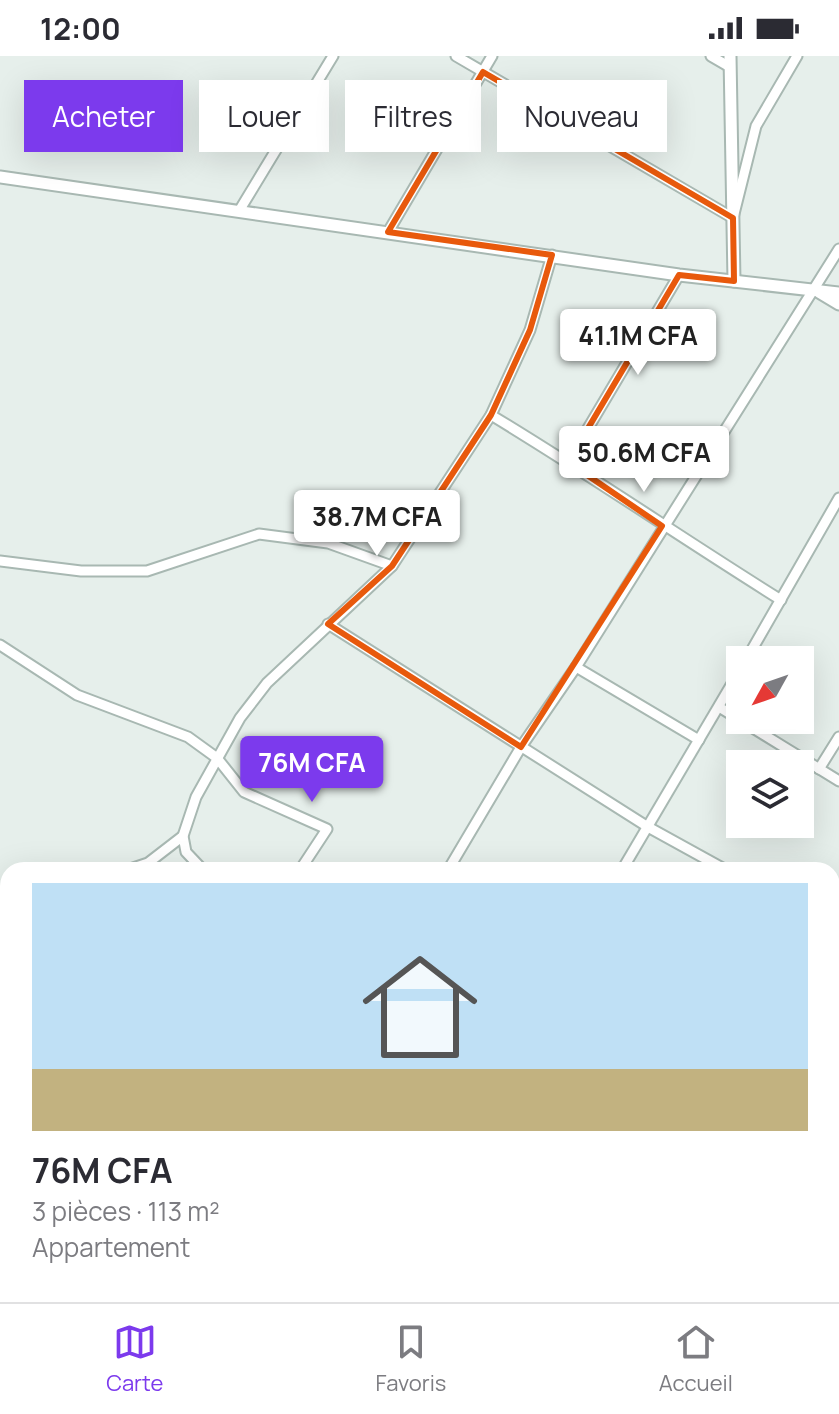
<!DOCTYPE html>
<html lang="fr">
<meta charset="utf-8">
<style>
:root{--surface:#fff;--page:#f7f7f7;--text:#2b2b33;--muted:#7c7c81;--line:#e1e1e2;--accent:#7c3aed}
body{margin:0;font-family:Manrope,sans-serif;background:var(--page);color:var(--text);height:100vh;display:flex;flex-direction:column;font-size:30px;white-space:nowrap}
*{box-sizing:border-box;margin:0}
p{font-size:26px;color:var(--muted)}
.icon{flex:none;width:44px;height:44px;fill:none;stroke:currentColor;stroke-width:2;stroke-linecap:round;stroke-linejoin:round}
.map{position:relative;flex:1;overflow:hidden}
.details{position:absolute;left:0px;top:806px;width:840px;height:440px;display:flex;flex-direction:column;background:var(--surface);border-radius:24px 24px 0 0;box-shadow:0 8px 32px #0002}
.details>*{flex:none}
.top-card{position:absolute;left:24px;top:24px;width:792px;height:72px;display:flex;gap:16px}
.needle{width:52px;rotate:230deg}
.buttons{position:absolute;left:726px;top:590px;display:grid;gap:16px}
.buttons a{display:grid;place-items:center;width:88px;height:88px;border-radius:0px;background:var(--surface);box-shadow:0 8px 32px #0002;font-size:40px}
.price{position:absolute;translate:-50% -68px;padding:0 18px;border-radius:8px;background:#fff;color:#222;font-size:26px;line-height:52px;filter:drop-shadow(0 2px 4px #0008)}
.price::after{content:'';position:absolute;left:50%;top:48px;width:24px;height:18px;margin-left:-12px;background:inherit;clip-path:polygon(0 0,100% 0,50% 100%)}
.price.on{background:var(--accent);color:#fff}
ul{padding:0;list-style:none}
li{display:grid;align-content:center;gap:16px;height:424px;padding:0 32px}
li+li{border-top:2px solid var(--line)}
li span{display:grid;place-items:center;height:248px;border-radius:0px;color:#555}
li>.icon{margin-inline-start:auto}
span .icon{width:144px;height:144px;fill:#fffc;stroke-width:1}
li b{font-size:34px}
.tag{padding:0 28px;border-radius:0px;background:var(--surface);box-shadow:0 8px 32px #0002;font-size:28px;line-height:72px}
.tag.on{background:var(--accent);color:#fff}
.status{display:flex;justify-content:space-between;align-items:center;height:56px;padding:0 40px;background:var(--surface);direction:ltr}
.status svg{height:22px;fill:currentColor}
.tabs{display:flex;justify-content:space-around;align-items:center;height:112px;border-top:2px solid var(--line);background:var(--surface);font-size:22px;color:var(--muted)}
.tabs a{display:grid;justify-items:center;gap:4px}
.tabs .on{color:var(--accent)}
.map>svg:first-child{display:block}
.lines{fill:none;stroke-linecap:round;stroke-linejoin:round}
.minor-casing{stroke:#a8b8b2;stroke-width:13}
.tertiary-casing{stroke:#a8b8b2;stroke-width:15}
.minor{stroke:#fff;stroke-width:9}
.tertiary{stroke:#fff;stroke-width:11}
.marked{fill:none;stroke:#e8590c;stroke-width:6;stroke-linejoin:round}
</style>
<div class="status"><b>12:00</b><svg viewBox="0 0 49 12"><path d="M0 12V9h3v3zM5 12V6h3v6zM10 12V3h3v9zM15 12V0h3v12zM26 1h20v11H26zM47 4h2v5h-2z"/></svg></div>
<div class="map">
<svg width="839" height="1246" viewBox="0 0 839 1246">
<rect width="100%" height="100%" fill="#e6efeb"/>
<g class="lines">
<!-- minor casing -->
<g class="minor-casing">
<g id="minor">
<polyline points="456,0 733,162 756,70 797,0"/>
<polyline points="711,0 730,11"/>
<polyline points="239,155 333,0"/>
<polyline points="388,176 492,0"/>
<path d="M491,359C589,418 683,483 781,544"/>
<polyline points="568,406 679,219"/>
<polyline points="0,505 81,515 147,515 259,478 328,487 392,510"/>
<polyline points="328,568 648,771 726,814"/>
<polyline points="0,589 77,639 188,681 217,702 244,736 327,773 300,814"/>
<polyline points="746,604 839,442"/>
<polyline points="576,611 699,684"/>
<polyline points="719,651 839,725"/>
<polyline points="819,713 839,681"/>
<polyline points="127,814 148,807 183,780"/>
<polyline points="203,814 186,796 183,780 196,741 240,662 267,627 392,510 491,359 530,274 552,199"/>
<polyline points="448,814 521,691 576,611 839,193"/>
<polyline points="622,814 740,614"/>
<polyline points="832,871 839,875"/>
<polyline points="0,1034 8,1027"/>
<polyline points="832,1058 839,1047"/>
<polyline points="0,1162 8,1162"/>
<polyline points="832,1199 839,1203"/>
<polyline points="426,1238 437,1246"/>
<polyline points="251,1246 256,1238"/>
<polyline points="412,1246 418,1238"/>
<polyline points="565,1246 570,1238"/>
<polyline points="711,1246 716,1238"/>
</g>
</g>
<!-- tertiary casing -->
<g class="tertiary-casing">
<g id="tertiary">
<polyline points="730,0 734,225"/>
<polyline points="0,121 679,219 839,237"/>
<polyline points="819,236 839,248"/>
</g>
</g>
<!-- minor -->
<use href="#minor" class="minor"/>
<!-- tertiary -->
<use href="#tertiary" class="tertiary"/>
</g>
<!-- marked area -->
<path class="marked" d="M483,16L733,162L734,225L679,219L568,406L662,470L521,691L328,568L392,510L491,359L530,274L552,199L388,176Z"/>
</svg>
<div class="buttons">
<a><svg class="needle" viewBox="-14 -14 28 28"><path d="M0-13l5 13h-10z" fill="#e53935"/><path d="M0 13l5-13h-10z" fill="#7c7c81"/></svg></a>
<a><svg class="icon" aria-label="layers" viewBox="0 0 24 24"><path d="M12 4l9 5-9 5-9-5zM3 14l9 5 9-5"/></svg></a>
</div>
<b class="price" style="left:638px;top:321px">41.1M CFA</b>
<b class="price" style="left:644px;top:438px">50.6M CFA</b>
<b class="price" style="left:377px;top:502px">38.7M CFA</b>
<b class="price on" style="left:312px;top:748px">76M CFA</b>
<div class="top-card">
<a class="tag on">Acheter</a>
<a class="tag">Louer</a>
<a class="tag">Filtres</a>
<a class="tag">Nouveau</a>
</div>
<section class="details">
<ul>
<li><span style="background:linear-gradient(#bfe0f5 75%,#c2b280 0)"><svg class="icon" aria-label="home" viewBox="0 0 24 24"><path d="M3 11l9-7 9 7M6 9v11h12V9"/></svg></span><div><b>76M CFA</b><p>3 pièces · 113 m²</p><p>Appartement</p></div></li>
</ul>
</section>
</div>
<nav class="tabs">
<a class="on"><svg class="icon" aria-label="map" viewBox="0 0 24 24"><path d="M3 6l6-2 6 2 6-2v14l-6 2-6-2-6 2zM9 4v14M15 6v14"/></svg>Carte</a>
<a><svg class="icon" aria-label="saved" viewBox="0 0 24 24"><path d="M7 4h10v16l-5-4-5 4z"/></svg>Favoris</a>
<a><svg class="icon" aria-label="home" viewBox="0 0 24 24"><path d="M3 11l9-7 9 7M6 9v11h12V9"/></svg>Accueil</a>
</nav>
